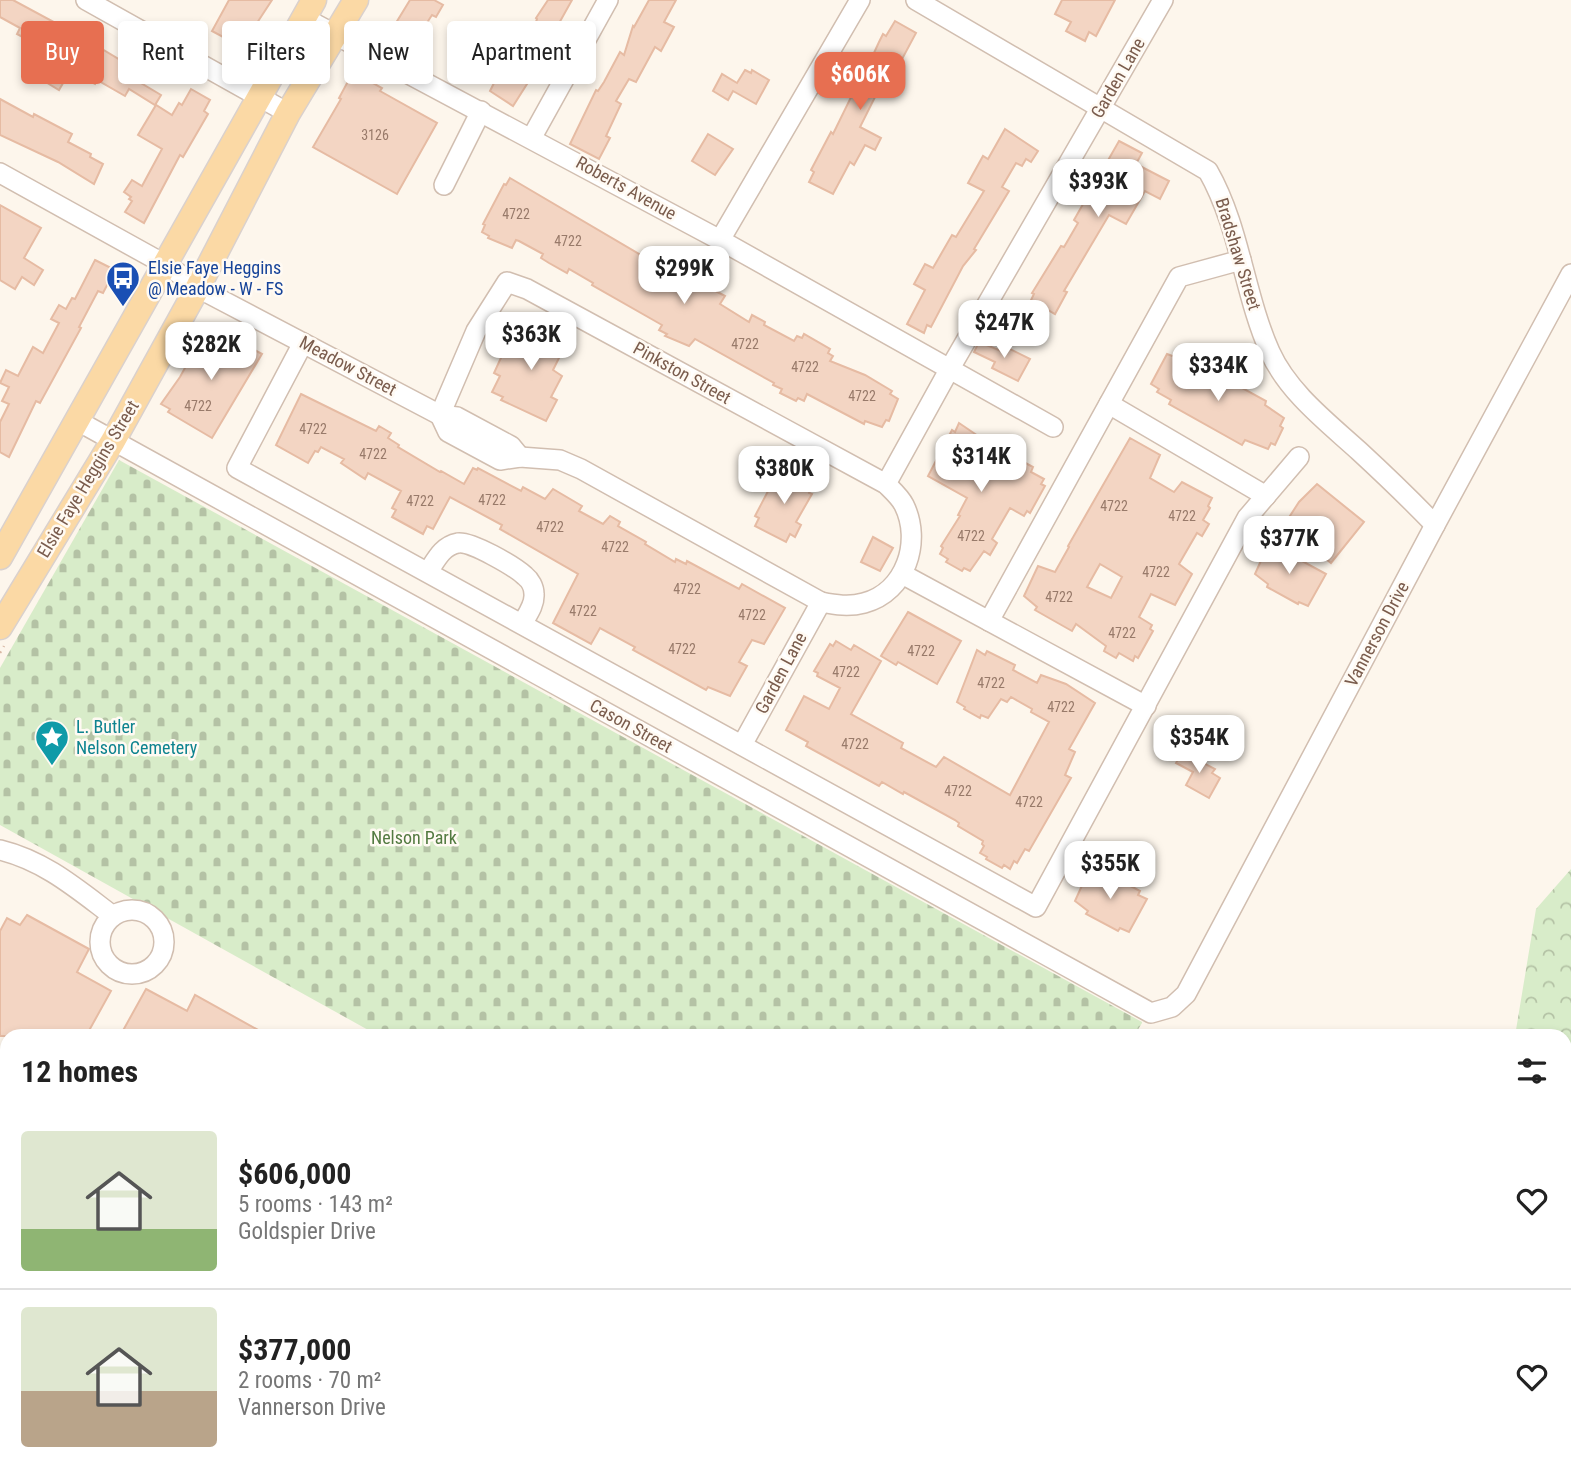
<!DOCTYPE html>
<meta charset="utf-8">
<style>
:root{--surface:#fff;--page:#f6f6f6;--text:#222;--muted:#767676;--line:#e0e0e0;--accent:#e76f51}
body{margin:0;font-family:"Roboto Condensed",sans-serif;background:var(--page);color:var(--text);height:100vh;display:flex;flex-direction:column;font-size:26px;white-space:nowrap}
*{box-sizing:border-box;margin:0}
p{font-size:23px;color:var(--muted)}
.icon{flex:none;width:38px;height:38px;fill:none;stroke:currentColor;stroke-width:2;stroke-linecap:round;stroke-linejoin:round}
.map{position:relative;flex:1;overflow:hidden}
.side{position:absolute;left:0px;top:1029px;width:1572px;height:450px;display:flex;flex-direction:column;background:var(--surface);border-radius:21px 21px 0 0;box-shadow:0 4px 10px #0003}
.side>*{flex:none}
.guide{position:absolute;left:21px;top:21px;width:700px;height:63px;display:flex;gap:14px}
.price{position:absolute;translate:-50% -60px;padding:0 16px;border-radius:14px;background:#fff;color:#222;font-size:23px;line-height:46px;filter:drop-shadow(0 2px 4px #0008)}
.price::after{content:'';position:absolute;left:50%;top:42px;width:21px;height:16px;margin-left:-10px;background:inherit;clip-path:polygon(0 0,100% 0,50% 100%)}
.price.on{background:var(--accent);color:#fff}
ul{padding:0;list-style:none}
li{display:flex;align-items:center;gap:21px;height:175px;padding:0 21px}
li+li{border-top:2px solid var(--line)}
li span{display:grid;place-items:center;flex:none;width:196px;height:140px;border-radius:7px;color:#555}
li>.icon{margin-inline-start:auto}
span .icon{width:84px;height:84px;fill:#fffc;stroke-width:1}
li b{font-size:30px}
h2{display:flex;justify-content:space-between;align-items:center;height:84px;padding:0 21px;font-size:30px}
.tag{padding:0 24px;border-radius:7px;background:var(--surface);box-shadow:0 4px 10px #0003;font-size:24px;line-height:63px}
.tag.on{background:var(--accent);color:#fff}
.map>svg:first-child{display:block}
.grass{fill:#d8ecc9}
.forest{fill:url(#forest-crowns)}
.cemetery{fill:url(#cemetery-stones)}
.building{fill:#f3d5c3;stroke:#e6bba3;stroke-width:2;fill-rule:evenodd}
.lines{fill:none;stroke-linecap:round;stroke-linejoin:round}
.minor-casing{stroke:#d1beb0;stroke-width:22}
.major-casing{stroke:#dad1cd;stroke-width:27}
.path{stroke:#d9b8a5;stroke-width:2.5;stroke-dasharray:2 5;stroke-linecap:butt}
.minor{stroke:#fff;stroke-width:19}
.major{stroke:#fbd9a5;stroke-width:24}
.rail-casing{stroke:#b9a8c9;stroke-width:8}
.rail{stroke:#fffaf3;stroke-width:5;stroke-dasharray:16;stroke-linecap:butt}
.labels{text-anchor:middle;stroke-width:5;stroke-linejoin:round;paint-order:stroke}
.number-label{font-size:14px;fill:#987a6a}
.street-label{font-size:18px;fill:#7a5c4d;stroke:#fffaf3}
.transit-label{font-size:18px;fill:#164399;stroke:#fffaf3;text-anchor:start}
.culture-label{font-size:18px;fill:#0d838f;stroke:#fffaf3;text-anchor:start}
.park-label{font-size:18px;fill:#537a41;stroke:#fffaf3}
</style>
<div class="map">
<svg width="1571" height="1478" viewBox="0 0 1571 1478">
<defs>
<pattern id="forest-crowns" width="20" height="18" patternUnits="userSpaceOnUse" patternTransform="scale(1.75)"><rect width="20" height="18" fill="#d8ecc9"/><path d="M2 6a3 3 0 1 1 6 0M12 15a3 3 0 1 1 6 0" fill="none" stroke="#b4c2a5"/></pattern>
<pattern id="cemetery-stones" width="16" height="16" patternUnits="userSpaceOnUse" patternTransform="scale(1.75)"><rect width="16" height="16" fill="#d8ecc9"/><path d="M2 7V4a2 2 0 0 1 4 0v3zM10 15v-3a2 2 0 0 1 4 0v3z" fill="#b4c2a5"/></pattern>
</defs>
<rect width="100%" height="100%" fill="#fdf6ec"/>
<!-- grass -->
<polygon class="grass" points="518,1472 656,1472 652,1478 514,1478"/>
<!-- forest -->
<polygon class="forest" points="1571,869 1571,1478 1435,1478 1436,1472 1564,1472 1564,1036 1515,1036 1536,909"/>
<!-- cemetery -->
<polygon class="cemetery" points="119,460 1142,1022 1142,1023 1134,1036 379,1036 0,825 0,668"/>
<!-- building -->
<g class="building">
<polygon points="0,0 13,0 61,26 62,25 140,72 136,80 161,95 155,105 129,89 125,96 97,80 95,84 70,71 59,90 44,81 51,69 39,62 47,50 17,34 20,28 0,17"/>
<polygon points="229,0 272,0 253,29 256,30 247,46 245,45 241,52 224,43 227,39 212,31"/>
<polygon points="410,0 434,0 443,5 436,17 432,15 410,49 388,36"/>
<polygon points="548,0 572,0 539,59 541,60 534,73 513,106 490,91 496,79 501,81 520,49 521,50 534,27 537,19 536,18"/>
<polygon points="649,0 676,0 664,22 674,27 661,51 655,47 636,82 629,79 616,101 621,104 606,136 610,138 599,159 570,144 596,90 598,91 604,82 620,52 624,55 633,26 634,27"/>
<polygon points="1062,0 1115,0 1096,36 1089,32 1085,41 1066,31 1071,22 1055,14"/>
<polygon points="895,21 916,33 893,76 886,75 860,127 881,138 875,150 865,145 854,165 850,162 833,194 809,182 814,172 811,170 831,132 833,134 855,89 857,90 879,42 883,34 886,36"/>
<polygon points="745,70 751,73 752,70 769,80 756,104 733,91 728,100 713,91 722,74 737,83"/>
<polygon points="353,72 382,88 380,91 437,123 397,194 313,147 341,99 339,98"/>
<polygon points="191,89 210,100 204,111 208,114 183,157 180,155 144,223 125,212 132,201 129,199 131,197 124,192 132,180 142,186 162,149 138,135 156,105 172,115 179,103 182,105"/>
<polygon points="0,99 33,117 34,114 72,134 68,142 91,154 90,157 103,164 94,184 58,162 0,135"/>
<polygon points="1005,129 1038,151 1031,162 1026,159 1022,166 1016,163 1002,187 1009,191 974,249 976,250 963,266 931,327 927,325 924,333 907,324 925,290 914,284 925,264 933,268 952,235 956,237 984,191 968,183 983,156 988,159"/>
<polygon points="708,134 733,149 715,175 692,161"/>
<polygon points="1119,141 1142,153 1136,164 1169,181 1160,199 1145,191 1126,224 1109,215 1064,291 1067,292 1055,314 1031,300 1034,294 1032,293 1061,246 1064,247 1078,223 1074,220"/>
<polygon points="510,178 685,281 687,276 725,296 720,304 749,322 752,315 765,322 764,325 794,341 797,336 802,338 804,334 830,349 828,353 833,356 830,361 865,375 892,391 890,394 898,399 889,421 886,420 882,427 865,421 864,424 807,394 804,401 798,398 796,401 780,393 782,389 773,385 774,383 695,339 689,346 665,336 667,334 659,330 662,325 592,285 593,283 569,269 567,273 549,263 541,258 543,254 519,241 516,240 512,248 488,238 489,236 482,232 485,225 483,224 504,184 506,185"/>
<polygon points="0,205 41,228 24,258 43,270 34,285 22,277 15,289 0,280"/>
<polygon points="95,260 115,270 103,293 98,291 79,327 81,328 40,403 36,401 9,457 0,452 0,422 9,404 2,401 9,387 0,383 6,370 18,376 33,347 43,353 59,323 51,319 59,305 66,309 72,298 75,299"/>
<polygon points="540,323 564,335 556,349 562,352 553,370 562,376 551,397 557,400 546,421 501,400 503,397 492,392 500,376 494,373 505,349 511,351 517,338 520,339 525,331 533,336"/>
<polygon points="207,328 232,338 262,354 212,438 168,412 170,409 161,404 180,377"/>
<polygon points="979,342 1001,351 1004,346 1030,359 1018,381 992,368 995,362 974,352"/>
<polygon points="1167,354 1191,363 1193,361 1266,401 1265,405 1284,418 1280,426 1283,428 1275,445 1271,443 1268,449 1245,440 1242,445 1169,404 1171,400 1157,392 1159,389 1151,384"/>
<polygon points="301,394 376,431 379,426 391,433 388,438 399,445 398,447 440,472 441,471 464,484 473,468 477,470 478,468 521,491 523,487 545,499 553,489 582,506 579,511 603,524 610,516 620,522 618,526 646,542 645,544 675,562 676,559 686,564 687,561 739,589 742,584 785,608 764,644 752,640 739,662 747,666 730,696 708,687 706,690 633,650 635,647 600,628 591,644 553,623 578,574 500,529 502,525 450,497 433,529 427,526 423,534 392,517 396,510 392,508 401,491 368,473 365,479 341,463 344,459 321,447 318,452 315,451 308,463 276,445"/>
<polygon points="959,423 987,442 984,448 986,450 1007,461 1018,465 1020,460 1033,467 1031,472 1044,479 1041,484 1045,486 1030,513 1027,511 1024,516 1010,508 992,539 997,543 990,555 984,551 970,571 964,568 962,571 946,562 948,559 940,554 943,548 941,546 960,516 958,515 967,498 928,476 952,430 955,432"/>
<path d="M1130,438L1160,455L1150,478L1174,492L1182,482L1212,498L1208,506L1210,508L1203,520L1209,524L1202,536L1197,533L1179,564L1192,574L1175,605L1151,594L1139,617L1152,625L1150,629L1153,631L1138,658L1135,656L1133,661L1119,653L1116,658L1104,651L1106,646L1076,624L1072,631L1049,618L1035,610L1037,607L1024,596L1038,566L1055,572L1069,547L1068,546ZM1100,564L1122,577L1111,598L1087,587Z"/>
<polygon points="783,470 813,484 809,493 812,494 796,522 801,525 795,537 790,534 786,542 755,526 759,518 755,516 777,474 779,476"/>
<polygon points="1317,484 1364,522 1331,563 1288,528 1290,525 1286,522 1299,502"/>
<polygon points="873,537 893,548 880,571 861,562"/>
<polygon points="1269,543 1326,574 1308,606 1299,602 1298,604 1267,587 1268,584 1255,574"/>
<polygon points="908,612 961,641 937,684 898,662 896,665 881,656"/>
<polygon points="836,641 851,650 854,645 881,661 851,714 903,743 901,748 936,767 944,757 1010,795 1049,722 1031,712 1032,709 1011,697 1007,702 1001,699 988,718 981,715 980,718 964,709 965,707 957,702 977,650 985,655 987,651 1015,665 1013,670 1037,683 1041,675 1066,684 1095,703 1069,749 1075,752 1065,775 1071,778 1029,851 1025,849 1017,863 1014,861 1010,869 1004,865 1002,868 986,859 987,857 980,853 984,846 982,844 983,841 958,826 959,823 955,820 904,792 903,794 882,782 879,786 806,746 808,742 786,730 804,696 829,709 840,688 817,676 818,673 814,671 830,644 833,646"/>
<polygon points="1182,752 1215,769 1212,773 1220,778 1209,798 1186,785 1193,772 1176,763"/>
<polygon points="1089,870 1107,877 1108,874 1140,891 1138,895 1147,899 1129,932 1120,928 1118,931 1086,914 1088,911 1075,901"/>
<polygon points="27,915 89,949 77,972 111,991 86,1036 0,1036 0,931 7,918 20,925"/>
<polygon points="146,989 187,1011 195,995 269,1036 120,1036"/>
</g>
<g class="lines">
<!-- minor casing -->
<g class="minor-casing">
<g id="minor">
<polyline points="86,0 288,113"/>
<path d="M916,0L1208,171C1240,227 1244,294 1270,352C1288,392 1327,422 1359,451C1385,475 1410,499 1435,525"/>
<polyline points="304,18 720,240 1053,427"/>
<polyline points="532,137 608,0"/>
<polyline points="0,173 166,265 206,292 440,415 457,417 511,446 520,457"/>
<polyline points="444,185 481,111"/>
<polyline points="720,240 860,0"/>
<path d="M507,282L527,289L573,314L886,484C892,490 900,497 904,505C922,541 906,592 864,603C849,607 836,605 821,602L581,469L560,460L520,457L500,460L448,432L440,415L476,331Z"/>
<polyline points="303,343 237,468 1036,907 1247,518 1299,457"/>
<polyline points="1109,404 1266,496"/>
<polyline points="76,420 1151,1013 1172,1007 1186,994 1435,525 1571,274"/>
<polyline points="886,484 949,370 1163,0"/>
<path d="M428,572C436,560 442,546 458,543C471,541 514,566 525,576C530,580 534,587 534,594C535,605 527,615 522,624"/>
<polyline points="902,574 1146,706"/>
<polyline points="989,621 1179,277 1241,260"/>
<polyline points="742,745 821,602"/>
<path d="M0,850C45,861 77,889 113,916"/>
<circle cx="132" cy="942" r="32"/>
<polyline points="0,1308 7,1312"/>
<polyline points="0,1395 7,1399"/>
<polyline points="10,1472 21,1478"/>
<polyline points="1199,1472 1211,1478"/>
<polyline points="793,1478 796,1472"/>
<polyline points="988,1478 992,1472"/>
<polyline points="1174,1478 1177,1472"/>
</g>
</g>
<!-- major casing -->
<g class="major-casing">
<g id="major">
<polyline points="0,557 314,0"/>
<polyline points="0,627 113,441 198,287 288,113 356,0"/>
</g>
</g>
<!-- path -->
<polyline class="path" points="0,653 4,646"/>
<!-- minor -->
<use href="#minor" class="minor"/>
<!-- major -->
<use href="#major" class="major"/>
<!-- rail casing -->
<g class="rail-casing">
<g id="rail">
<polyline points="1564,1384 1571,1365"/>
<polyline points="1564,1427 1571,1408"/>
<polyline points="1531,1478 1534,1472"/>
<polyline points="1546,1478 1549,1472"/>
</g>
</g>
<!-- rail -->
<use href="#rail" class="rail"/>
</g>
<!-- icons -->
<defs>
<g id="bus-pin" transform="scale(1.75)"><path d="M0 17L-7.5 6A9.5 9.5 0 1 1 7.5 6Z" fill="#1a4fb4" stroke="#fffaf3"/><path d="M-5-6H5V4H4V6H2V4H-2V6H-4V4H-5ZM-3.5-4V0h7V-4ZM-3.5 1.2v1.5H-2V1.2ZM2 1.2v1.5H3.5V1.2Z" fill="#fff"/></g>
<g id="sight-pin" transform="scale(1.75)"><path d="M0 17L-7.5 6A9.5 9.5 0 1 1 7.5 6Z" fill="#0f9aa8" stroke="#fffaf3"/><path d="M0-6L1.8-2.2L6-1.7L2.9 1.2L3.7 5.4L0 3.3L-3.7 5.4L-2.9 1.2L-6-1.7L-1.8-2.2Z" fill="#fff"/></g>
</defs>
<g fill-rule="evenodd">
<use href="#bus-pin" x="123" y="278"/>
<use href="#sight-pin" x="52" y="737"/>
</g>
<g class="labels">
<!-- number labels -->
<g class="number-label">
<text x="375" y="140">3126</text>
<text x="516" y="219">4722</text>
<text x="568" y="246">4722</text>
<text x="745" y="349">4722</text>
<text x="805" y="372">4722</text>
<text x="862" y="401">4722</text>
<text x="198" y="411">4722</text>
<text x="313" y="434">4722</text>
<text x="373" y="459">4722</text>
<text x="492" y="505">4722</text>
<text x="420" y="506">4722</text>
<text x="1114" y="511">4722</text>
<text x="1182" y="521">4722</text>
<text x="550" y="532">4722</text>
<text x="971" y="541">4722</text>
<text x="615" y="552">4722</text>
<text x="1156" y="577">4722</text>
<text x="687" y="594">4722</text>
<text x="1059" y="602">4722</text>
<text x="583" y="616">4722</text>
<text x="752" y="620">4722</text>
<text x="1122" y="638">4722</text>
<text x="682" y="654">4722</text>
<text x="921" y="656">4722</text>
<text x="846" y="677">4722</text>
<text x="991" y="688">4722</text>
<text x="1061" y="712">4722</text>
<text x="855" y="749">4722</text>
<text x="958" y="796">4722</text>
<text x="1029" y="807">4722</text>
</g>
<!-- street labels -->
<g class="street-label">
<text transform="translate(1118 78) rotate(-60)" y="6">Garden Lane</text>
<text transform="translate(626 188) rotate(29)" y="6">Roberts Avenue</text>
<text transform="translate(1238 254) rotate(73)" y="6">Bradshaw Street</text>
<text transform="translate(348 366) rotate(28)" y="6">Meadow Street</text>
<text transform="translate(682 373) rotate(29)" y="6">Pinkston Street</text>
<text transform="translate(88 479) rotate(-59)" y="6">Elsie Faye Heggins Street</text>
<text transform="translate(1377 634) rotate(-62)" y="6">Vannerson Drive</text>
<text transform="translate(781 673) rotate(-62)" y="6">Garden Lane</text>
<text transform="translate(631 726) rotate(29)" y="6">Cason Street</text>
</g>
<!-- transit labels -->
<g class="transit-label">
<text x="148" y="274">Elsie Faye Heggins<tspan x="148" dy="21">@ Meadow - W - FS</tspan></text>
</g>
<!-- culture labels -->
<g class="culture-label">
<text x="76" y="733">L. Butler<tspan x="76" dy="21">Nelson Cemetery</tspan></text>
</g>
<!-- park labels -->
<g class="park-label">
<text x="414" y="844">Nelson Park</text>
</g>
</g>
</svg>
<b class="price on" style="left:860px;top:112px">$606K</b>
<b class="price" style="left:1098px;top:219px">$393K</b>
<b class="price" style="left:684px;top:306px">$299K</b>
<b class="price" style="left:1004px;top:360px">$247K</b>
<b class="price" style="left:531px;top:372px">$363K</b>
<b class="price" style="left:211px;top:382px">$282K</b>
<b class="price" style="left:1218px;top:403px">$334K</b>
<b class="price" style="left:981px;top:494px">$314K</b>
<b class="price" style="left:784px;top:506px">$380K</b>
<b class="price" style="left:1289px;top:576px">$377K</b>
<b class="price" style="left:1199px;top:775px">$354K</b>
<b class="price" style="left:1110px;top:901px">$355K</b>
<div class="guide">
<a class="tag on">Buy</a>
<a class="tag">Rent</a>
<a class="tag">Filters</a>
<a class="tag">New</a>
<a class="tag">Apartment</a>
</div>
<section class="side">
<h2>12 homes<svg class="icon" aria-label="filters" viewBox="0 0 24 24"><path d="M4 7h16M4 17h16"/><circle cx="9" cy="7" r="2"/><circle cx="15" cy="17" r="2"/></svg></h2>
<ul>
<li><span style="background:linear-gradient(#dfe7d0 70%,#8fb573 0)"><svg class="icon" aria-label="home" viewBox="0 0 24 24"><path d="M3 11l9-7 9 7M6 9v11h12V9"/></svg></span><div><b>$606,000</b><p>5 rooms · 143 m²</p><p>Goldspier Drive</p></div><svg class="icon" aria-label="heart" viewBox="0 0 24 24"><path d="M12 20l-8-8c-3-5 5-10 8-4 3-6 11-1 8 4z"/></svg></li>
<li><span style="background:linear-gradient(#dfe7d0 60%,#b9a48a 0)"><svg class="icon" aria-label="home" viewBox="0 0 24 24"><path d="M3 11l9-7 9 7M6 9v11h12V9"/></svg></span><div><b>$377,000</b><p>2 rooms · 70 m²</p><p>Vannerson Drive</p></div><svg class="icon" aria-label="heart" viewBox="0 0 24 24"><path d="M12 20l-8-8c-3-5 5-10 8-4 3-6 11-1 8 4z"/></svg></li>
</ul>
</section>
</div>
